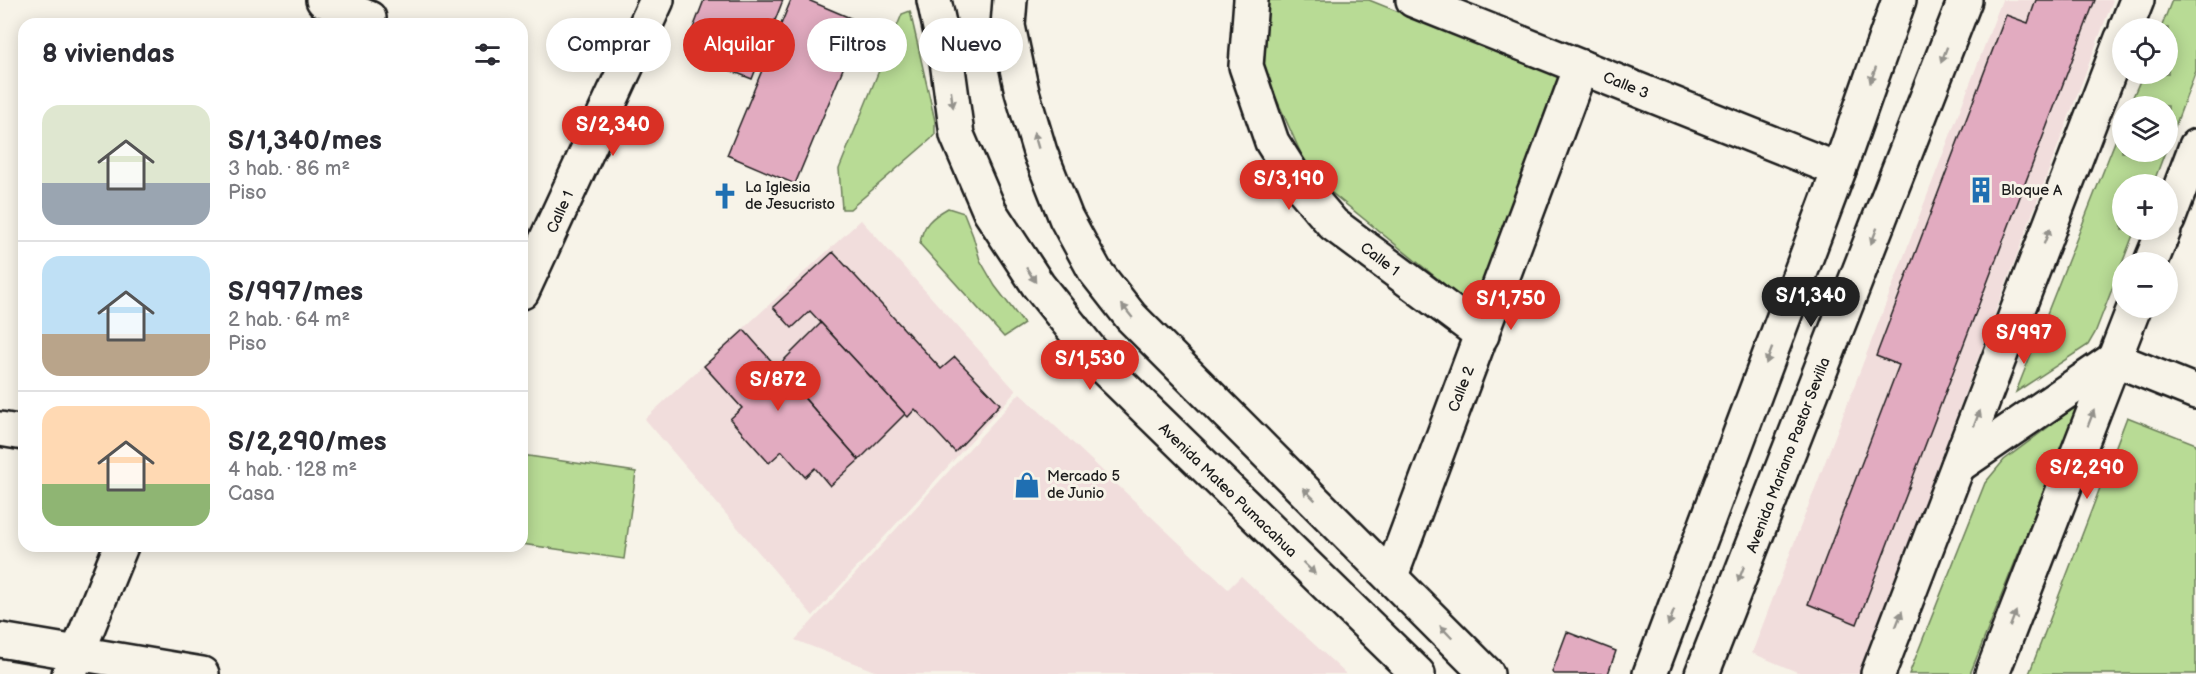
<!DOCTYPE html>
<html lang="es">
<meta charset="utf-8">
<style>
:root{--surface:#fff;--page:#f7f7f7;--text:#2b2b33;--muted:#7c7c81;--line:#e1e1e2;--accent:#d93025}
body{margin:0;font-family:"Balsamiq Sans",sans-serif;background:var(--page);color:var(--text);height:100vh;display:flex;flex-direction:column;font-size:22px;white-space:nowrap}
*{box-sizing:border-box;margin:0}
p{font-size:20px;color:var(--muted)}
.icon{flex:none;width:33px;height:33px;fill:none;stroke:currentColor;stroke-width:2;stroke-linecap:round;stroke-linejoin:round}
.map{position:relative;flex:1;overflow:hidden}
.sheet{position:absolute;left:18px;top:18px;width:510px;height:534px;display:flex;flex-direction:column;background:var(--surface);border-radius:18px;box-shadow:0 3px 15px #0003}
.sheet>*{flex:none}
.hud{position:absolute;left:546px;top:18px;width:570px;height:54px;display:flex;gap:12px}
.fabs{position:absolute;left:2112px;top:18px;display:grid;gap:12px}
.fabs a{display:grid;place-items:center;width:66px;height:66px;border-radius:50%;background:var(--surface);box-shadow:0 3px 15px #0003;font-size:30px}
.price{position:absolute;translate:-50% -51px;padding:0 14px;border-radius:21px;background:var(--accent);color:#fff;font-size:20px;line-height:39px;filter:drop-shadow(0 2px 3px #0008)}
.price::after{content:'';position:absolute;left:50%;top:36px;width:18px;height:14px;margin-left:-9px;background:inherit;clip-path:polygon(0 0,100% 0,50% 100%)}
.price.selected{background:#222;color:#fff}
ul{padding:0;list-style:none}
li{display:flex;align-items:center;gap:18px;height:150px;padding:0 24px}
li+li{border-top:2px solid var(--line)}
li span{display:grid;place-items:center;flex:none;width:168px;height:120px;border-radius:18px;color:#555}
li>.icon{margin-inline-start:auto}
span .icon{width:72px;height:72px;fill:#fffc;stroke-width:1}
li b{font-size:26px}
h2{display:flex;justify-content:space-between;align-items:center;height:72px;padding:0 24px;font-size:26px}
.chip{padding:0 21px;border-radius:27px;background:var(--surface);box-shadow:0 3px 15px #0003;font-size:21px;line-height:54px}
.chip.selected{background:var(--accent);color:#fff}
.map>svg:first-child{display:block}
.built{fill:#f1dddc}
.green{fill:#b8db95;stroke:#6a7c58;stroke-width:1.5}
.building{fill:#e2abc0;stroke:#1c1c1c;stroke-width:1.5}
.lines{fill:none;stroke-linecap:round;stroke-linejoin:round}
.minor-casing{stroke:#1c1c1c;stroke-width:38}
.tertiary-casing{stroke:#1c1c1c;stroke-width:38}
.secondary-casing{stroke:#1c1c1c;stroke-width:38}
.minor{stroke:#f7f3e8;stroke-width:33}
.tertiary{stroke:#f7f3e8;stroke-width:33}
.secondary{stroke:#f7f3e8;stroke-width:33}
.oneway{fill:#94928c}
.labels{text-anchor:middle;stroke-width:6;stroke-linejoin:round;paint-order:stroke}
.street-label{font-size:15px;fill:#1c1c1c;stroke:#f7f3e8}
.poi-label{font-size:15px;fill:#1c1c1c;stroke:#f7f3e8;text-anchor:start}
</style>
<div class="map">
<svg width="2196" height="674" viewBox="0 0 2196 674">
<rect width="100%" height="100%" fill="#f7f3e8"/>
<filter id="ink" filterUnits="userSpaceOnUse"><feTurbulence type="fractalNoise" baseFrequency=".0167" numOctaves="2"/><feDisplacementMap in="SourceGraphic" scale="12" xChannelSelector="R" yChannelSelector="G"/><feConvolveMatrix kernelMatrix="1 2 1 2 8 2 1 2 1" color-interpolation-filters="sRGB"/></filter>
<g filter="url(#ink)">
<!-- built -->
<g class="built">
<polygon points="2002,0 2113,0 1859,674 1802,674 1752,653"/>
<polygon points="861,220 1016,391 813,616 645,419"/>
<polygon points="1020,393 1228,589 1241,576 1346,674 882,674 795,640"/>
</g>
<!-- green -->
<g class="green">
<polygon points="1268,0 1369,0 1566,79 1475,309 1311,176 1264,71"/>
<polygon points="2172,0 2196,0 2196,71 2168,145 2168,106 2129,106 2143,74 2168,74 2168,28 2161,28"/>
<polygon points="910,11 935,121 935,134 931,139 850,209 842,209 839,169 902,14"/>
<polygon points="2122,124 2122,152 2165,152 2153,184 2122,184 2122,230 2135,230 2095,333 2088,345 2016,392"/>
<path d="M948,208L964,213L973,236L980,260L995,286L1024,324L1004,337L920,244C922,225 932,217 948,208Z"/>
<polygon points="2078,405 1970,674 1909,674 1985,483 2004,460"/>
<polygon points="2127,417 2196,444 2196,674 2029,674"/>
<polygon points="522,455 636,472 624,559 522,544"/>
</g>
<!-- building -->
<g class="building">
<polygon points="704,0 783,0 752,79 684,52"/>
<polygon points="791,0 808,0 862,23 795,184 727,155"/>
<polygon points="2036,0 2095,0 1857,624 1808,604 1899,365 1876,356 2006,15 2028,23"/>
<polygon points="833,252 941,369 955,357 1000,404 955,452 915,409 908,417 905,414 810,311 792,328 773,307"/>
<polygon points="821,323 905,414 859,460 777,367"/>
<polygon points="744,330 859,460 830,486 815,468 805,477 782,451 769,463 730,419 742,408 704,366"/>
<polygon points="1567,632 1616,651 1608,674 1554,674 1552,672"/>
</g>
<g class="lines">
<!-- minor casing -->
<g class="minor-casing">
<g id="minor">
<polyline points="323,0 369,18"/>
<polyline points="1251,0 1246,66 1272,142 1298,183 1333,224 1482,335"/>
<polyline points="1413,0 1839,170"/>
<polyline points="2168,220 2196,146"/>
<polyline points="2151,262 2164,230"/>
<polyline points="522,292 657,0"/>
<polyline points="2114,359 2196,392"/>
<polyline points="0,429 24,433"/>
<polyline points="1391,576 1581,67"/>
<polyline points="0,640 202,674"/>
<polyline points="69,674 121,546"/>
<polyline points="1650,674 1839,170 1899,0"/>
<polyline points="1992,674 2134,308"/>
</g>
</g>
<!-- tertiary casing -->
<g class="tertiary-casing">
<g id="tertiary">
<polyline points="934,0 947,61 957,135 990,212 1038,285 1106,370 1418,674"/>
<polyline points="1010,0 1008,26 1022,92 1040,152 1066,218 1095,271 1131,317 1487,674"/>
</g>
</g>
<!-- secondary casing -->
<g class="secondary-casing">
<g id="secondary">
<polyline points="2126,28 2137,0"/>
<polyline points="1958,466 2114,359"/>
<polyline points="1702,674 1965,0"/>
<polyline points="1878,674 2122,38"/>
</g>
</g>
<!-- minor -->
<use href="#minor" class="minor"/>
<!-- tertiary -->
<use href="#tertiary" class="tertiary"/>
<!-- secondary -->
<use href="#secondary" class="secondary"/>
</g>
<!-- one-way arrows -->
<defs><path id="oneway-solid" d="M-6-.8H1V-3.2L6.5 0L1 3.2V.8H-6Z" transform="scale(1.5)"/></defs>
<g class="oneway">
<use href="#oneway-solid" transform="translate(1944 55) rotate(111)"/>
<use href="#oneway-solid" transform="translate(1873 75) rotate(110)"/>
<use href="#oneway-solid" transform="translate(952 99) rotate(82)"/>
<use href="#oneway-solid" transform="translate(1036 140) rotate(-106)"/>
<use href="#oneway-solid" transform="translate(1874 236) rotate(111)"/>
<use href="#oneway-solid" transform="translate(2047 236) rotate(-69)"/>
<use href="#oneway-solid" transform="translate(1031 275) rotate(57)"/>
<use href="#oneway-solid" transform="translate(1127 311) rotate(-129)"/>
<use href="#oneway-solid" transform="translate(1769 356) rotate(111)"/>
<use href="#oneway-solid" transform="translate(1977 418) rotate(-69)"/>
<use href="#oneway-solid" transform="translate(2091 418) rotate(-69)"/>
<use href="#oneway-solid" transform="translate(1309 494) rotate(-135)"/>
<use href="#oneway-solid" transform="translate(1309 568) rotate(44)"/>
<use href="#oneway-solid" transform="translate(1741 574) rotate(111)"/>
<use href="#oneway-solid" transform="translate(1671 618) rotate(111)"/>
<use href="#oneway-solid" transform="translate(1899 619) rotate(-69)"/>
<use href="#oneway-solid" transform="translate(2013 619) rotate(-69)"/>
<use href="#oneway-solid" transform="translate(1446 632) rotate(-134)"/>
</g>
</g>
<!-- icons -->
<defs>
<g id="building-bare" transform="scale(2.07)"><path d="M-4-6H4V6H1V3H-1V6H-4ZM-2.5-4.3h1.7v1.8h-1.7ZM.8-4.3h1.7v1.8H.8ZM-2.5-1h1.7V.8h-1.7ZM.8-1h1.7V.8H.8Z" fill="#1f6fb2" stroke="#f7f3e8" stroke-width="2.5" paint-order="stroke"/></g>
<g id="church-bare" transform="scale(2.07)"><path d="M-1.2-6h2.4v3.5h3.3v2.4h-3.3V6h-2.4V-.1h-3.3v-2.4h3.3Z" fill="#1f6fb2" stroke="#f7f3e8" stroke-width="2.5" paint-order="stroke"/></g>
<g id="shop-bare" transform="scale(2.07)"><path d="M-5-2.5h2.3a2.7 3.5 0 0 1 5.4 0H5L5.5 6h-11ZM-1.5-2.5h3a1.5 2.3 0 0 0-3 0Z" fill="#1f6fb2" stroke="#f7f3e8" stroke-width="2.5" paint-order="stroke"/></g>
</defs>
<g fill-rule="evenodd">
<use href="#building-bare" x="1981" y="190"/>
<use href="#church-bare" x="725" y="196"/>
<use href="#shop-bare" x="1027" y="485"/>
</g>
<g class="labels">
<!-- street labels -->
<g class="street-label">
<text transform="translate(1626 85) rotate(22)" y="5">Calle 3</text>
<text transform="translate(560 212) rotate(-66)" y="5">Calle 1</text>
<text transform="translate(1380 259) rotate(37)" y="5">Calle 1</text>
<text transform="translate(1461 389) rotate(-69)" y="5">Calle 2</text>
<text transform="translate(1788 455) rotate(-69)" y="5">Avenida Mariano Pastor Sevilla</text>
<text transform="translate(1228 490) rotate(44)" y="5">Avenida Mateo Pumacahua</text>
</g>
<!-- poi labels -->
<g class="poi-label">
<text x="745" y="192">La Iglesia<tspan x="745" dy="17">de Jesucristo</tspan></text>
<text x="2001" y="195">Bloque A</text>
<text x="1047" y="481">Mercado 5<tspan x="1047" dy="17">de Junio</tspan></text>
</g>
</g>
</svg>
<div class="fabs">
<a><svg class="icon" aria-label="locate" viewBox="0 0 24 24"><circle cx="12" cy="12" r="6"/><path d="M12 2v4M12 18v4M2 12h4M18 12h4"/></svg></a>
<a><svg class="icon" aria-label="layers" viewBox="0 0 24 24"><path d="M12 4l9 5-9 5-9-5zM3 14l9 5 9-5"/></svg></a>
<a>+</a>
<a>−</a>
</div>
<b class="price" style="left:613px;top:157px">S/2,340</b>
<b class="price" style="left:1289px;top:211px">S/3,190</b>
<b class="price selected" style="left:1811px;top:328px">S/1,340</b>
<b class="price" style="left:1511px;top:331px">S/1,750</b>
<b class="price" style="left:2024px;top:365px">S/997</b>
<b class="price" style="left:1090px;top:391px">S/1,530</b>
<b class="price" style="left:778px;top:412px">S/872</b>
<b class="price" style="left:2087px;top:500px">S/2,290</b>
<div class="hud">
<a class="chip">Comprar</a>
<a class="chip selected">Alquilar</a>
<a class="chip">Filtros</a>
<a class="chip">Nuevo</a>
</div>
<section class="sheet">
<h2>8 viviendas<svg class="icon" aria-label="filters" viewBox="0 0 24 24"><path d="M4 7h16M4 17h16"/><circle cx="9" cy="7" r="2"/><circle cx="15" cy="17" r="2"/></svg></h2>
<ul>
<li><span style="background:linear-gradient(#dfe7d0 65%,#9aa5b1 0)"><svg class="icon" aria-label="home" viewBox="0 0 24 24"><path d="M3 11l9-7 9 7M6 9v11h12V9"/></svg></span><div><b>S/1,340/mes</b><p>3 hab. · 86 m²</p><p>Piso</p></div></li>
<li><span style="background:linear-gradient(#bfe0f5 65%,#b9a48a 0)"><svg class="icon" aria-label="home" viewBox="0 0 24 24"><path d="M3 11l9-7 9 7M6 9v11h12V9"/></svg></span><div><b>S/997/mes</b><p>2 hab. · 64 m²</p><p>Piso</p></div></li>
<li><span style="background:linear-gradient(#ffd9b3 65%,#8fb573 0)"><svg class="icon" aria-label="home" viewBox="0 0 24 24"><path d="M3 11l9-7 9 7M6 9v11h12V9"/></svg></span><div><b>S/2,290/mes</b><p>4 hab. · 128 m²</p><p>Casa</p></div></li>
</ul>
</section>
</div>
